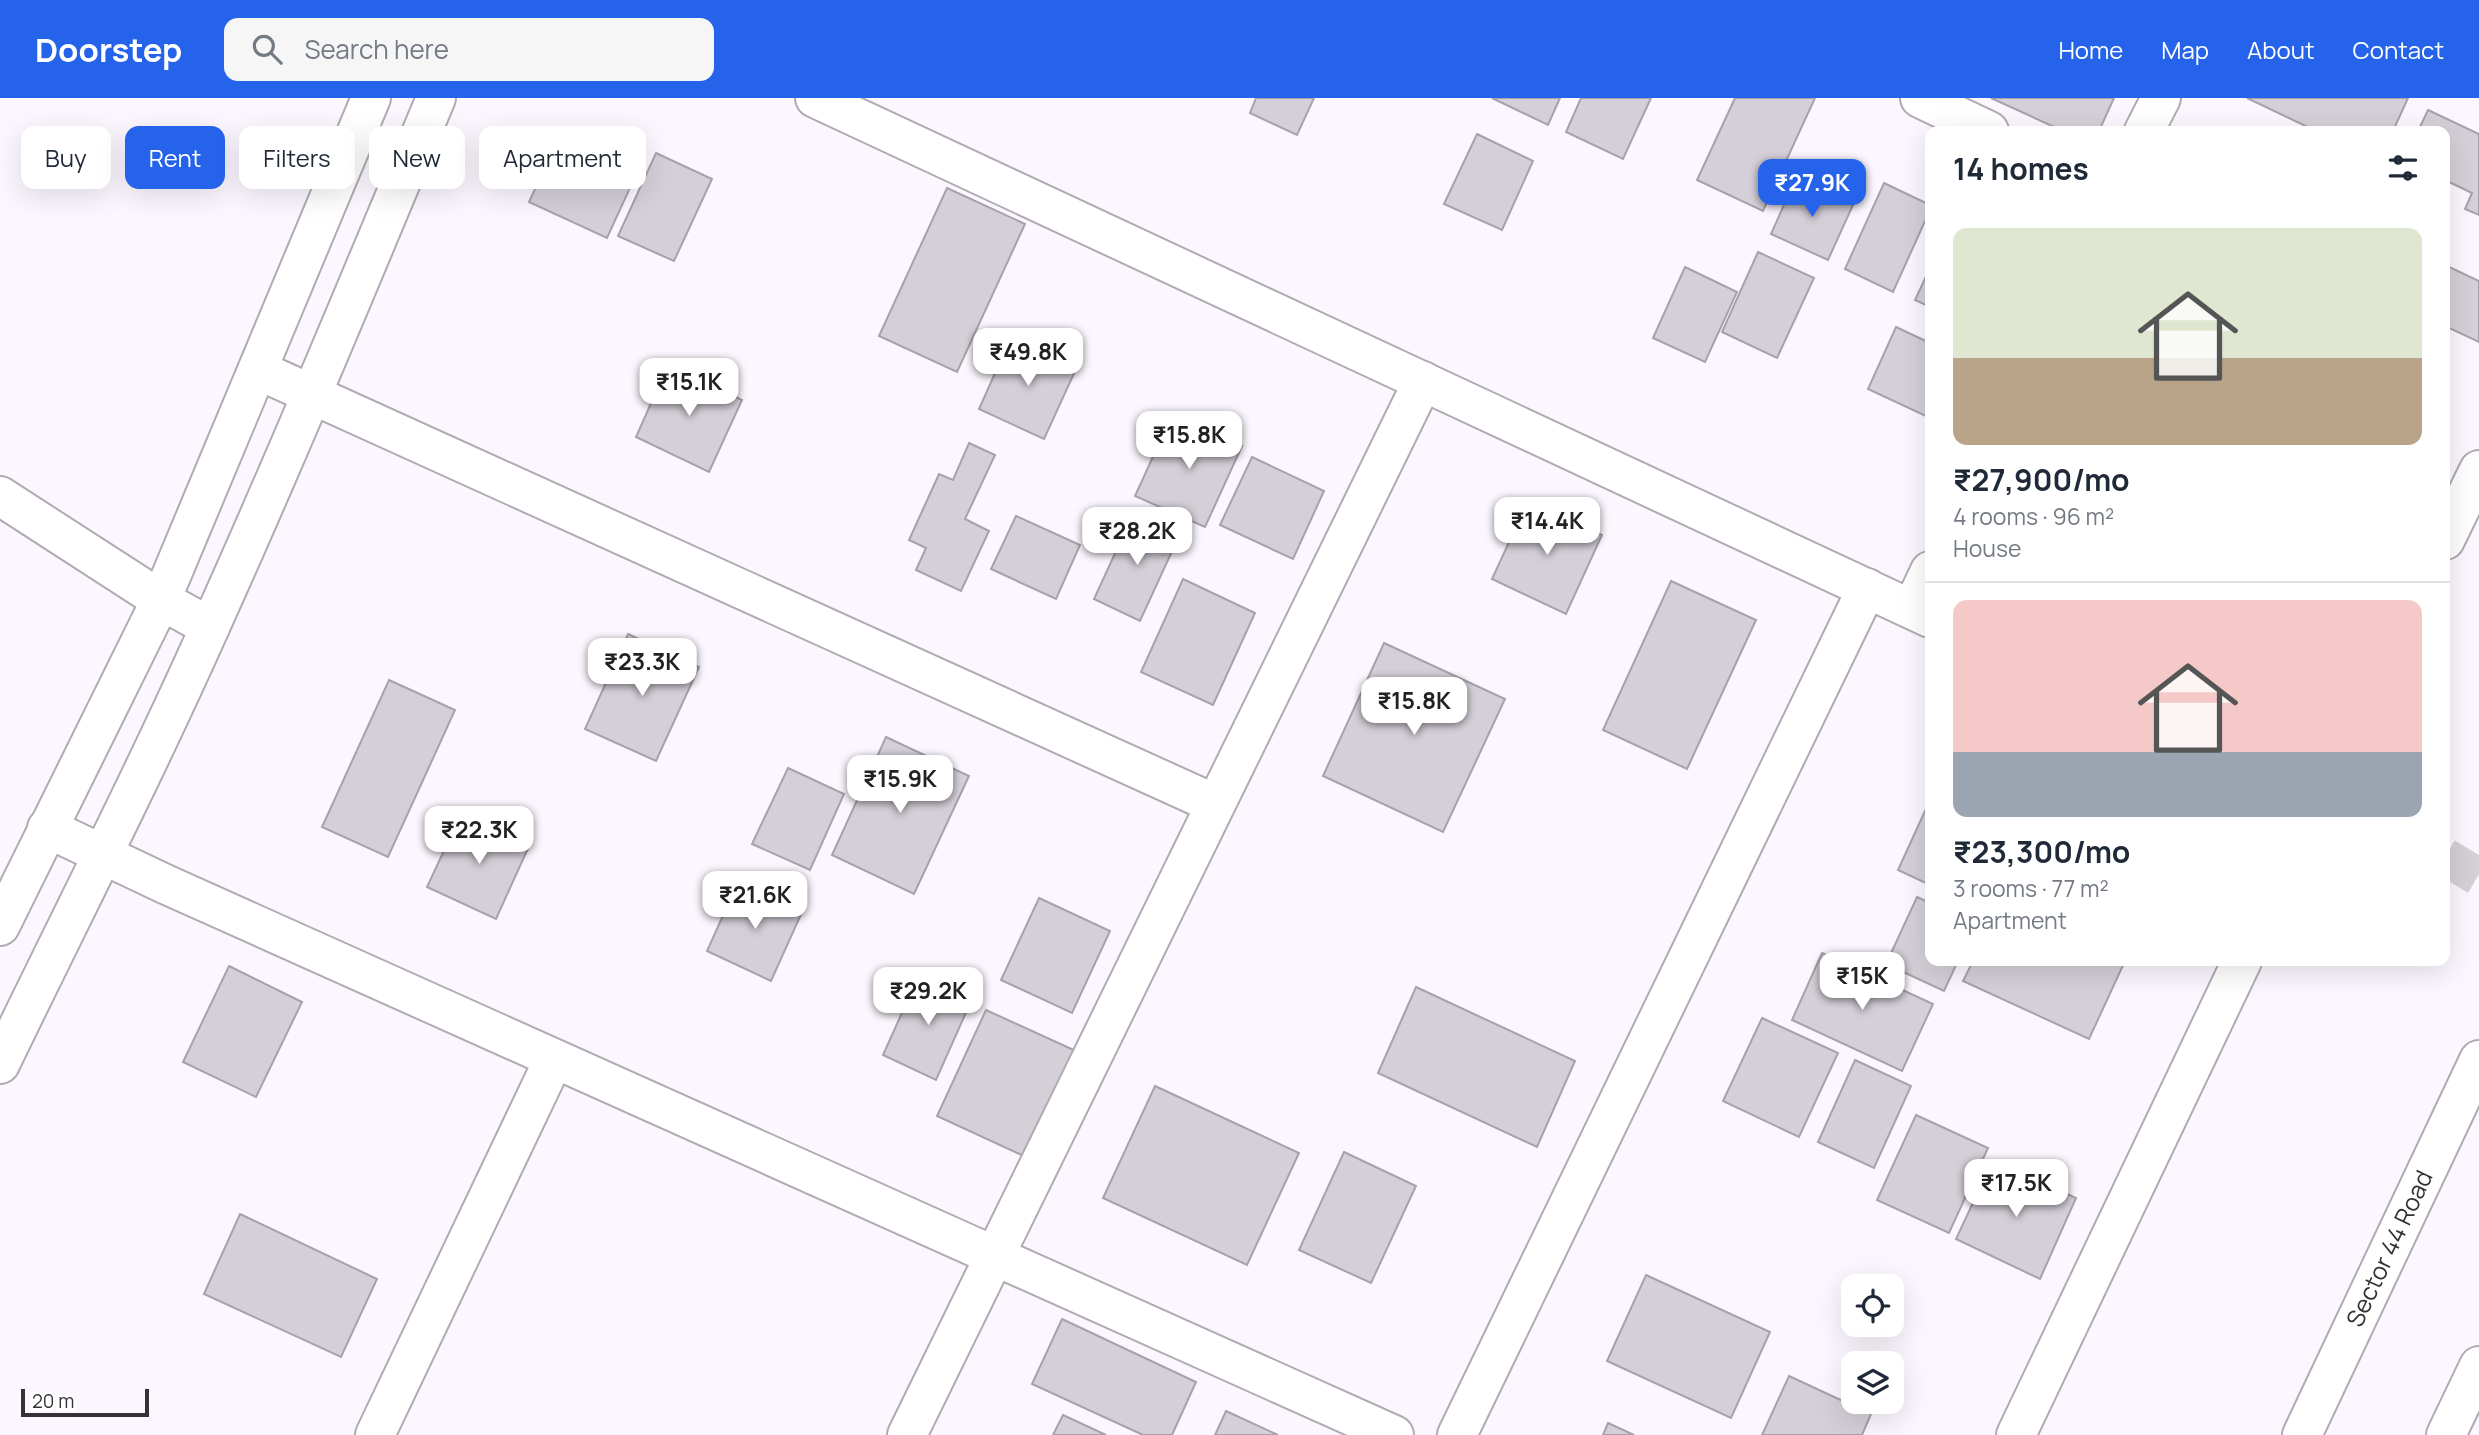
<!DOCTYPE html>
<meta charset="utf-8">
<style>
:root{--surface:#fff;--page:#f6f6f7;--text:#1f2937;--muted:#747a83;--line:#e0e1e3;--accent:#2563eb}
body{margin:0;font-family:Manrope,sans-serif;background:var(--page);color:var(--text);height:100vh;display:flex;flex-direction:column;font-size:26px;white-space:nowrap}
*{box-sizing:border-box;margin:0}
p{font-size:23px;color:var(--muted)}
.icon{flex:none;width:38px;height:38px;fill:none;stroke:currentColor;stroke-width:2;stroke-linecap:round;stroke-linejoin:round}
.map{position:relative;flex:1;overflow:hidden}
.panel{position:absolute;left:1925px;top:28px;width:525px;height:840px;display:flex;flex-direction:column;background:var(--surface);border-radius:14px;box-shadow:0 7px 28px #0002}
.panel>*{flex:none}
.hud{position:absolute;left:21px;top:28px;width:665px;height:63px;display:flex;gap:14px}
.controls{position:absolute;left:1841px;top:1176px;display:grid;gap:14px}
.controls a{display:grid;place-items:center;width:63px;height:63px;border-radius:14px;background:var(--surface);box-shadow:0 7px 28px #0002;font-size:35px}
.scale{position:absolute;left:21px;bottom:18px;width:128px;box-sizing:border-box;padding-left:7px;border:4px solid #353236;border-top:0;font-size:19px;line-height:24px;white-space:nowrap;color:#353236;-webkit-text-stroke:5px #fff;paint-order:stroke}
.price{position:absolute;translate:-50% -60px;padding:0 16px;border-radius:14px;background:#fff;color:#222;font-size:23px;line-height:46px;filter:drop-shadow(0 2px 4px #0008)}
.price::after{content:'';position:absolute;left:50%;top:42px;width:21px;height:16px;margin-left:-10px;background:inherit;clip-path:polygon(0 0,100% 0,50% 100%)}
.price.current{background:var(--accent);color:#fff}
ul{padding:0;list-style:none}
li{display:grid;align-content:center;gap:14px;height:371px;padding:0 28px}
li+li{border-top:2px solid var(--line)}
li span{display:grid;place-items:center;height:217px;border-radius:14px;color:#555}
li>.icon{margin-inline-start:auto}
span .icon{width:126px;height:126px;fill:#fffc;stroke-width:1}
li b{font-size:30px}
h2{display:flex;justify-content:space-between;align-items:center;height:84px;padding:0 28px;font-size:30px}
.pill{padding:0 24px;border-radius:14px;background:var(--surface);box-shadow:0 7px 28px #0002;font-size:24px;line-height:63px}
.pill.current{background:var(--accent);color:#fff}
header{display:flex;align-items:center;gap:42px;box-sizing:border-box;height:98px;padding:0 35px;background:var(--accent);color:#fff}
header strong{font-size:33px}
nav{display:flex;gap:38px;margin-inline-start:auto;font-size:24px}
.search{width:490px;height:63px;background:var(--page);display:flex;align-items:center;gap:18px;box-sizing:border-box;padding:0 24px;border-radius:14px;color:var(--muted);font-size:26px}
.map>svg:first-child{display:block}
.building{fill:#d5cfd8;stroke:#a7a1a9;stroke-width:2}
.lines{fill:none;stroke-linecap:round;stroke-linejoin:round}
.minor-tunnel{stroke:#d4d0d6;stroke-width:38;stroke-dasharray:38 19;stroke-linecap:butt}
.minor-casing{stroke:#b1aab3;stroke-width:42}
.minor{stroke:#fff;stroke-width:38}
.labels{text-anchor:middle;stroke-width:5;stroke-linejoin:round;paint-order:stroke}
.street-label{font-size:24px;fill:#353236;stroke:#fff}
</style>
<header>
<strong>Doorstep</strong>
<div class="search"><svg class="icon" aria-label="search" viewBox="0 0 24 24"><circle cx="10" cy="10" r="6"/><path d="M15 15l6 6"/></svg>Search here</div>
<nav><a>Home</a><a>Map</a><a>About</a><a>Contact</a></nav>
</header>
<div class="map">
<svg width="2479" height="1337" viewBox="0 0 2479 1337">
<rect width="100%" height="100%" fill="#fcf7fe"/>
<!-- building -->
<g class="building">
<polygon points="1256,0 1314,0 1297,37 1250,15"/>
<polygon points="1492,0 1560,0 1548,27"/>
<polygon points="1581,0 1651,0 1623,61 1566,34"/>
<polygon points="1735,0 1815,0 1763,113 1697,82"/>
<polygon points="1991,0 2114,0 2099,33 2063,33"/>
<polygon points="2247,0 2408,0 2393,33 2316,33"/>
<polygon points="2428,12 2479,36 2479,117 2465,111 2472,95 2445,82 2445,33 2418,33"/>
<polygon points="563,30 641,66 607,140 529,104"/>
<polygon points="1477,36 1533,63 1502,132 1444,106"/>
<polygon points="656,55 712,81 674,163 618,138"/>
<polygon points="1796,80 1853,107 1828,162 1771,136"/>
<polygon points="1884,85 1930,107 1930,112 1893,194 1845,171"/>
<polygon points="947,90 1025,126 957,274 879,238"/>
<polygon points="1758,154 1814,180 1777,260 1722,234"/>
<polygon points="2445,167 2479,183 2479,244 2445,228"/>
<polygon points="1685,169 1737,194 1705,264 1653,240"/>
<polygon points="1930,170 1930,209 1915,202"/>
<polygon points="1896,229 1930,245 1930,320 1868,291"/>
<polygon points="1011,239 1077,269 1044,341 979,311"/>
<polygon points="668,267 742,302 709,374 636,339"/>
<polygon points="1172,317 1242,348 1205,429 1135,398"/>
<polygon points="969,345 995,357 965,421 989,433 961,493 916,472 926,450 909,442 939,376 953,382"/>
<polygon points="1252,359 1324,393 1293,461 1220,427"/>
<polygon points="1528,403 1602,437 1566,516 1492,481"/>
<polygon points="1134,414 1180,436 1140,523 1094,501"/>
<polygon points="1016,418 1080,447 1056,501 991,471"/>
<polygon points="1183,481 1255,515 1213,607 1141,574"/>
<polygon points="1671,483 1756,522 1687,671 1603,632"/>
<polygon points="628,536 699,569 656,663 585,631"/>
<polygon points="1384,545 1505,601 1443,734 1323,678"/>
<polygon points="389,582 455,612 388,759 322,729"/>
<polygon points="886,639 969,678 914,796 832,757"/>
<polygon points="788,670 844,696 810,772 752,746"/>
<polygon points="1930,702 1930,787 1898,772"/>
<polygon points="462,714 530,746 496,821 427,789"/>
<polygon points="739,782 803,812 771,883 707,853"/>
<polygon points="1917,799 1930,805 1930,863 1958,863 1944,893 1886,866"/>
<polygon points="1039,800 1110,833 1072,915 1001,882"/>
<polygon points="1822,855 1933,906 1902,973 1792,922"/>
<polygon points="1973,863 2125,863 2089,941 1963,883"/>
<polygon points="229,868 302,904 256,999 183,964"/>
<polygon points="919,877 972,901 936,982 883,957"/>
<polygon points="1416,889 1575,963 1537,1049 1378,975"/>
<polygon points="986,912 1076,953 1028,1060 937,1018"/>
<polygon points="1762,920 1838,955 1799,1039 1723,1003"/>
<polygon points="1855,962 1911,988 1874,1070 1818,1044"/>
<polygon points="1155,988 1299,1055 1247,1167 1103,1100"/>
<polygon points="1916,1017 1988,1050 1949,1135 1877,1102"/>
<polygon points="1344,1054 1416,1088 1371,1185 1299,1152"/>
<polygon points="1993,1062 2076,1100 2040,1181 1956,1141"/>
<polygon points="240,1116 377,1181 341,1259 204,1196"/>
<polygon points="1646,1177 1770,1234 1731,1320 1607,1263"/>
<polygon points="1062,1221 1196,1284 1172,1337 1143,1337 1032,1286"/>
<polygon points="1789,1278 1871,1316 1862,1337 1762,1337"/>
<polygon points="1226,1313 1278,1337 1215,1337"/>
<polygon points="1063,1317 1106,1337 1053,1337"/>
<polygon points="1608,1325 1634,1337 1603,1337"/>
</g>
<g class="lines">
<!-- minor-tunnel -->
<polyline class="minor-tunnel" points="2445,759 2479,779"/>
<!-- minor casing -->
<g class="minor-casing">
<g id="minor">
<polyline points="815,0 1930,520"/>
<polyline points="1920,0 1989,33"/>
<polyline points="2144,33 2161,0"/>
<polyline points="258,272 1215,706"/>
<polyline points="0,398 161,502 210,529"/>
<polyline points="2445,442 2479,372"/>
<polyline points="1912,511 1930,473"/>
<polyline points="47,730 165,786 1394,1337"/>
<polyline points="0,828 161,502 371,0"/>
<path d="M0,966C70,821 144,677 210,529C289,354 362,177 436,0"/>
<polyline points="375,1337 554,961"/>
<polyline points="907,1337 1423,283"/>
<polyline points="1457,1337 1867,490"/>
<polyline points="2016,1337 2242,863"/>
<path id="s1" d="M2302,1337L2479,962"/>
<polyline points="2446,1337 2479,1268"/>
</g>
</g>
<!-- minor -->
<use href="#minor" class="minor"/>
</g>
<g class="labels">
<!-- street labels -->
<g class="street-label">
<text dy="8" stroke="none"><textPath href="#s1" startOffset="206">Sector 44 Road</textPath></text>
</g>
</g>
</svg>
<div class="controls">
<a><svg class="icon" aria-label="locate" viewBox="0 0 24 24"><circle cx="12" cy="12" r="6"/><path d="M12 2v4M12 18v4M2 12h4M18 12h4"/></svg></a>
<a><svg class="icon" aria-label="layers" viewBox="0 0 24 24"><path d="M12 4l9 5-9 5-9-5zM3 14l9 5 9-5"/></svg></a>
</div>
<div class="scale">20 m</div>
<b class="price current" style="left:1812px;top:121px">₹27.9K</b>
<b class="price" style="left:1028px;top:290px">₹49.8K</b>
<b class="price" style="left:689px;top:320px">₹15.1K</b>
<b class="price" style="left:1189px;top:373px">₹15.8K</b>
<b class="price" style="left:1547px;top:459px">₹14.4K</b>
<b class="price" style="left:1137px;top:469px">₹28.2K</b>
<b class="price" style="left:642px;top:600px">₹23.3K</b>
<b class="price" style="left:1414px;top:639px">₹15.8K</b>
<b class="price" style="left:900px;top:717px">₹15.9K</b>
<b class="price" style="left:479px;top:768px">₹22.3K</b>
<b class="price" style="left:755px;top:833px">₹21.6K</b>
<b class="price" style="left:1862px;top:914px">₹15K</b>
<b class="price" style="left:928px;top:929px">₹29.2K</b>
<b class="price" style="left:2016px;top:1121px">₹17.5K</b>
<div class="hud">
<a class="pill">Buy</a>
<a class="pill current">Rent</a>
<a class="pill">Filters</a>
<a class="pill">New</a>
<a class="pill">Apartment</a>
</div>
<section class="panel">
<h2>14 homes<svg class="icon" aria-label="filters" viewBox="0 0 24 24"><path d="M4 7h16M4 17h16"/><circle cx="9" cy="7" r="2"/><circle cx="15" cy="17" r="2"/></svg></h2>
<ul>
<li><span style="background:linear-gradient(#dfe7d0 60%,#b9a48a 0)"><svg class="icon" aria-label="home" viewBox="0 0 24 24"><path d="M3 11l9-7 9 7M6 9v11h12V9"/></svg></span><div><b>₹27,900/mo</b><p>4 rooms · 96 m²</p><p>House</p></div></li>
<li><span style="background:linear-gradient(#f6c9c9 70%,#9aa5b1 0)"><svg class="icon" aria-label="home" viewBox="0 0 24 24"><path d="M3 11l9-7 9 7M6 9v11h12V9"/></svg></span><div><b>₹23,300/mo</b><p>3 rooms · 77 m²</p><p>Apartment</p></div></li>
</ul>
</section>
</div>
